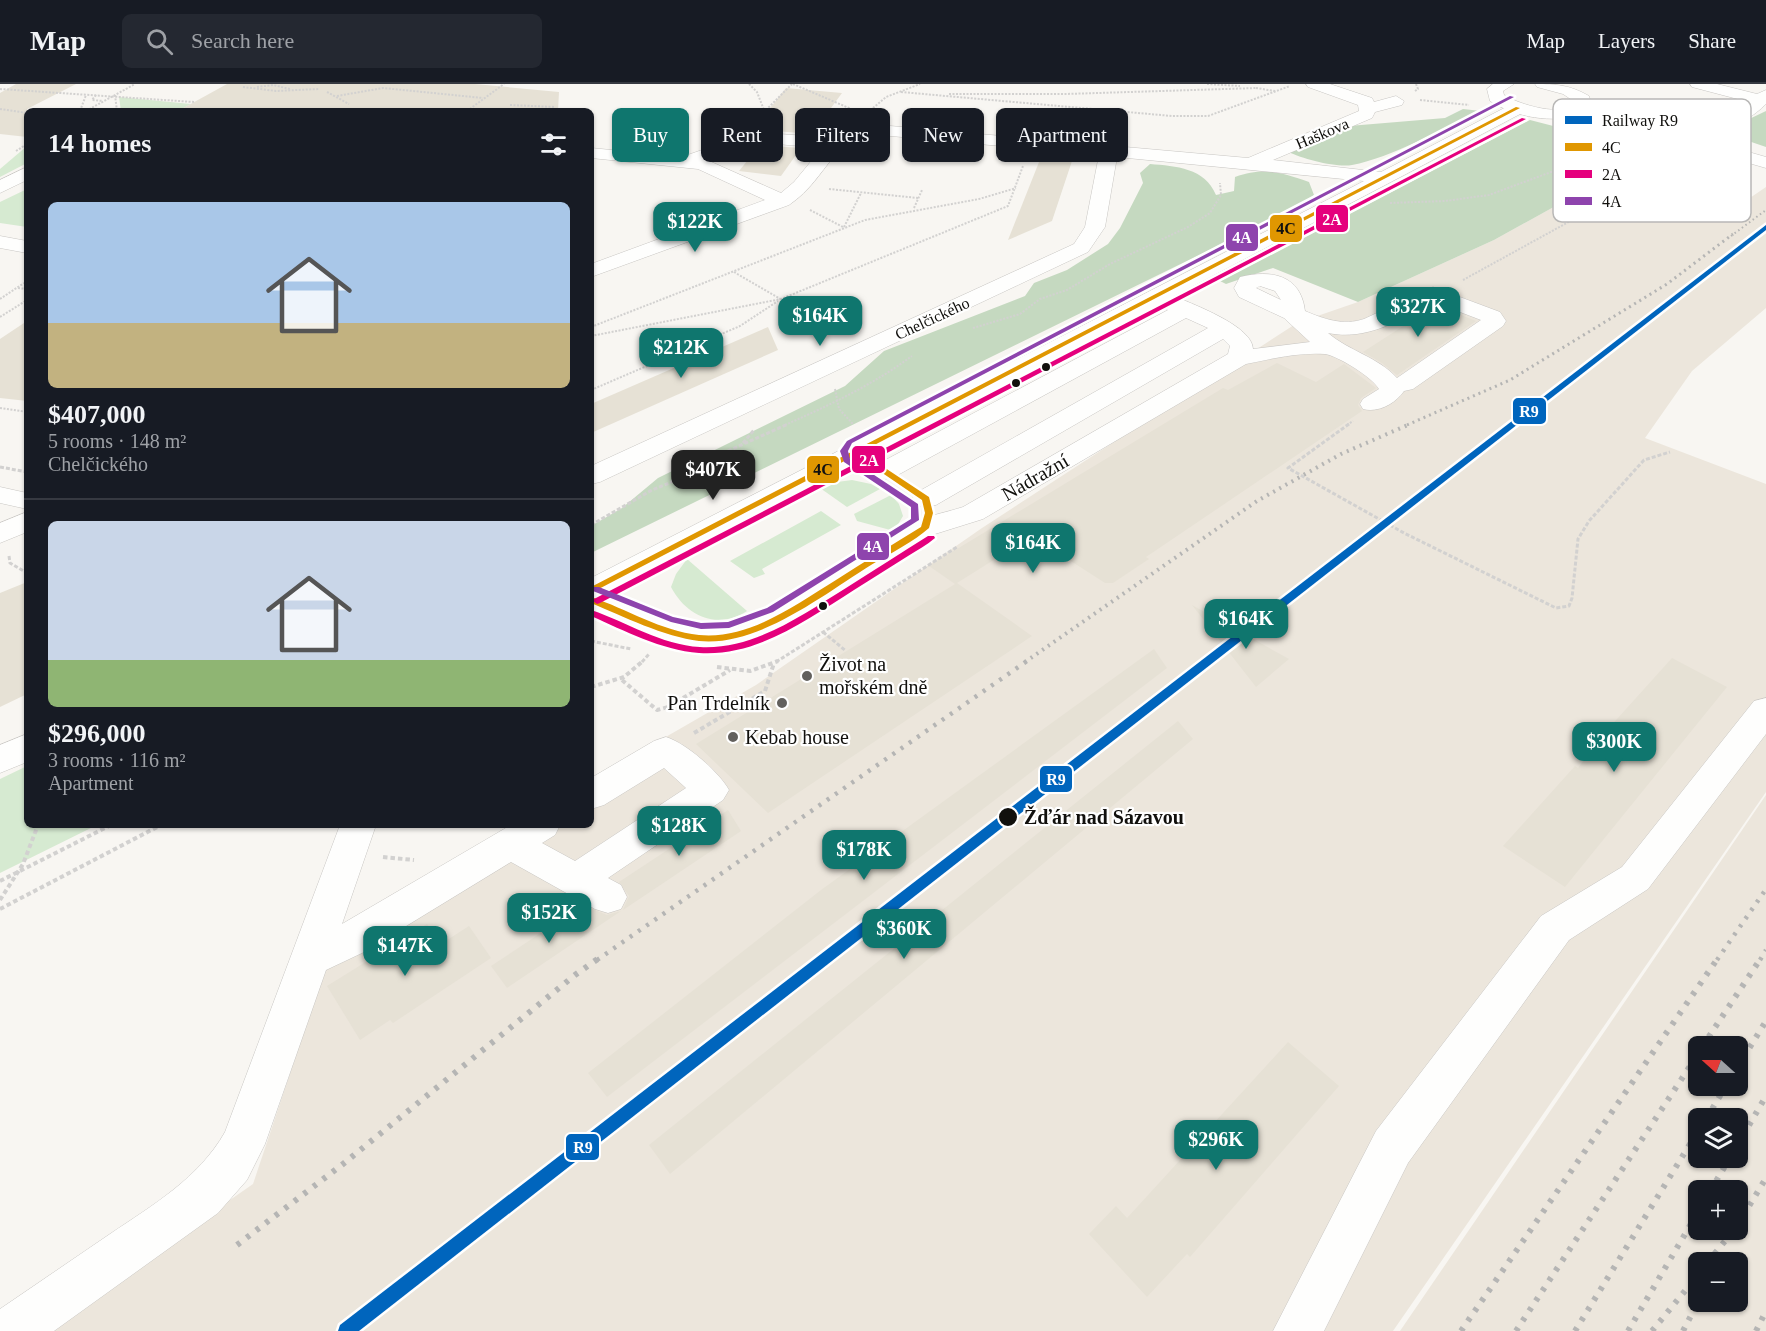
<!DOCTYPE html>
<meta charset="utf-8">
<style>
:root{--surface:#171b24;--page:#242831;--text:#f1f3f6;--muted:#9ea1a6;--line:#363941;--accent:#0f766e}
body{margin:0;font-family:"Times New Roman",serif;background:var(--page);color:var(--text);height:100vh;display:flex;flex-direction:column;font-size:22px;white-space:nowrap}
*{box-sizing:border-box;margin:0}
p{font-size:20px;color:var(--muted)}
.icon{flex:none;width:33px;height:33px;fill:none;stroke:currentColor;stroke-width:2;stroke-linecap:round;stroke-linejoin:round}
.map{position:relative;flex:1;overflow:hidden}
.side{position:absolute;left:24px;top:24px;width:570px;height:720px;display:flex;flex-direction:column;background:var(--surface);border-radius:9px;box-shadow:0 2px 4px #0004}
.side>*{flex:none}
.banner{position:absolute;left:612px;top:24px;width:570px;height:54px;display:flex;gap:12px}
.needle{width:39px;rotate:291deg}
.buttons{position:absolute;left:1688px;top:952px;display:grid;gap:12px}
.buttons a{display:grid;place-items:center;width:60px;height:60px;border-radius:9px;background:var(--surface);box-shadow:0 2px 4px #0004;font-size:30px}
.price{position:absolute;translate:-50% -51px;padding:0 14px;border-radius:12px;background:var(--accent);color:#fff;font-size:20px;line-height:39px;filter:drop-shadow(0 2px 3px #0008)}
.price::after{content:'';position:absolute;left:50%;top:36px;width:18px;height:14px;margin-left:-9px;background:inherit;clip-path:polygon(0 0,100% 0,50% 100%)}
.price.on{background:#222;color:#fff}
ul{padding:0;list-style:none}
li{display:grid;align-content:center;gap:12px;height:318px;padding:0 24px}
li+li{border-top:2px solid var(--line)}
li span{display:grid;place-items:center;height:186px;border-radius:9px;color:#555}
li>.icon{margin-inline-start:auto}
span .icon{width:108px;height:108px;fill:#fffc;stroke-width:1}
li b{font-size:26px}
h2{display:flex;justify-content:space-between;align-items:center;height:72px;padding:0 24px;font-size:26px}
.tag{padding:0 21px;border-radius:9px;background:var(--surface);box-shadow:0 2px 4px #0004;font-size:21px;line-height:54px}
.tag.on{background:var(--accent);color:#fff}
header{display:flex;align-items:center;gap:36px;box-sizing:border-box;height:84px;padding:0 30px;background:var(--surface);border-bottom:2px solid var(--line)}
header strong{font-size:28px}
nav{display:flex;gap:33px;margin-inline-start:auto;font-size:21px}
.search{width:420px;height:54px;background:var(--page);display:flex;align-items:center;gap:15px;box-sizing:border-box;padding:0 21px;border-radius:9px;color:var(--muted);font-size:22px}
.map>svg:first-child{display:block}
.built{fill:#ece6dc;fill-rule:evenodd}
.green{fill:#d6ead1}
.forest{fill:#c5d9c0}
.building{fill:#e6e1d5}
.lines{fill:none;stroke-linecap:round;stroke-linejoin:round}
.minor-casing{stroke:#c8c6c3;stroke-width:1}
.major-casing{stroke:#c8c6c3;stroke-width:1}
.path-far2{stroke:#d2d1d0;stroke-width:2;stroke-dasharray:2 1.5;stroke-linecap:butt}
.path-far1{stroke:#d2d1d0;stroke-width:3;stroke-dasharray:4 2;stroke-linecap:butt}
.path{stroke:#d2d1d0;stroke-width:4;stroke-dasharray:4.5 3;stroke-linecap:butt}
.minor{fill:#fefefd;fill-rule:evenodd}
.major{fill:#fefefd;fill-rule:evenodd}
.rail-far4{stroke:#b5b5b4;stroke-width:2;stroke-dasharray:1.5 3;stroke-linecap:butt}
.rail-far3{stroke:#b5b5b4;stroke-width:3;stroke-dasharray:2 4;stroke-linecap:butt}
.rail-far2{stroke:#b5b5b4;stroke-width:4;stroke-dasharray:2 5;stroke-linecap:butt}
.rail-far1{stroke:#b5b5b4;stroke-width:4.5;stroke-dasharray:3 7;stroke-linecap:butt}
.rail{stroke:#b5b5b4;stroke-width:6;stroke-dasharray:4 8;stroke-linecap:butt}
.bus-1-casing{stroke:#fff;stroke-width:5}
.bus-2-casing{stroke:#fff;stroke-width:5}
.bus-3-casing{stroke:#fff;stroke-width:5}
.bus-1{fill:#e09701;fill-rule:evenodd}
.bus-2{fill:#e5007d;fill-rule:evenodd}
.bus-3{fill:#8e44ad;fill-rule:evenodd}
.rail-1-casing{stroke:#fff;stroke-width:5}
.rail-1{fill:#0065bd;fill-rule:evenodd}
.bus-dot{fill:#11100d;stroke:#fff;stroke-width:2}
.poi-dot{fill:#62605d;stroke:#fff;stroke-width:2}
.labels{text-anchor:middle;stroke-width:4.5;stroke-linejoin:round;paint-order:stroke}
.far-street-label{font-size:16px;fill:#11100d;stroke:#fff}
.street-label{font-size:20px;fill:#11100d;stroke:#fff}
.poi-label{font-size:20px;fill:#11100d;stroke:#fff;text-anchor:start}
.stop-label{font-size:20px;font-weight:bold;fill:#11100d;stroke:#fff;text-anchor:start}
.key{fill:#fff;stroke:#b8b7b6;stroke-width:1.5}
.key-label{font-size:16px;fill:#11100d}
.line-badge{stroke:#fff;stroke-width:2}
.badge-label{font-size:16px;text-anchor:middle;font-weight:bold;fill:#fff}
.pale-badge-label{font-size:16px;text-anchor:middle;font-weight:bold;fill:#111}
</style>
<header>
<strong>Map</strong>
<div class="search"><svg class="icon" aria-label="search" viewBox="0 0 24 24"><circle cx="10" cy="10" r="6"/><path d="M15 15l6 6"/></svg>Search here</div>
<nav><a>Map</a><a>Layers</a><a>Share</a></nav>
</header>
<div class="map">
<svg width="1766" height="1247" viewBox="0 0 1766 1247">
<rect width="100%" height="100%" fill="#f8f6f2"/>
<!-- built -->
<g class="built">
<polygon points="1606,94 1659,99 1741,120 1766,103 1766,224 1692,287 1645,354 1766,400 1766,708 1393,1247 42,1247 253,1100 320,900 335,847 391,811 513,741 591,741 591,696 756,601 982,444 1297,239 1358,218 1494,156"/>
<path d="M1766,711V1247H1400ZM1698,963H1737V1002H1698ZM1698,1035H1737V1074H1698ZM1698,1107H1737V1146H1698ZM1698,1179H1737V1218H1698Z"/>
</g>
<!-- green -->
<g class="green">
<polygon points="119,13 191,20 178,27 121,27"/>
<polygon points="27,62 27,79 0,93 0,85"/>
<polygon points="27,105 27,143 0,139 0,118"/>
<polygon points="852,396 871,400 880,405 847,423 820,404 830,399"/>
<polygon points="891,411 899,420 903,432 894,447 857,437 854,430"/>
<polygon points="821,427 841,441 762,485 765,490 754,494 730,477"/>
<path d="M687,475L747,527C717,546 687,533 671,503L676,490Z"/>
<polygon points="27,682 27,741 97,741 0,789 0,695"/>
</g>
<!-- forest -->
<g class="forest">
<path d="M1463,25L1481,27C1444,44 1391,74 1352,81C1338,84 1302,75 1289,68C1301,63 1343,50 1349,42L1445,34Z"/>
<polygon points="1766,27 1766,63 1722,48"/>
<polygon points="1530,36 1592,52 1637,55 1655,74 1650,79 1674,96 1659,99 1606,94 1494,156 1358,218 1273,184 1226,200 1220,197"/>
<path d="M1150,80C1176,82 1205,84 1216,111L1234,107L1235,93C1264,83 1280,88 1309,98L1314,111L1299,122L591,469V442L622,424L658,394L845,302L884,267L1025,212L1034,199L1067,186L1108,160L1120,144L1143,99L1140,89Z"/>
</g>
<!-- building -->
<g class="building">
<polygon points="16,0 76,0 27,25 27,53 0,50 0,9"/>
<polygon points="227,0 475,0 559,8 558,27 413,27 394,24 374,27 178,27"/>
<polygon points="786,4 842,9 812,50 763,46 764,44 755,43"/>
<polygon points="1058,29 1087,31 1079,57 1048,54"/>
<polygon points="760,61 801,64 781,92 739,87"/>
<polygon points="1043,68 1074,71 1052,137 1008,156"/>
<polygon points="1436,221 1476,237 1397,291 1382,279 1363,268"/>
<polygon points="27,237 27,317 0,314 0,255"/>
<polygon points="768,243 778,266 591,349 591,320"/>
<polygon points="1277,279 1316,298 1344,280 1376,304 1361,314 1358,321 1362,327 1146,473 1149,475 1113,499 1105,499 1032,452 957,499 1032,552 768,729 696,660 955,500 929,482 1223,304 1228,306"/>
<polygon points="27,498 27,610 0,623 0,509"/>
<polygon points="1192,521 1289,575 1256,603"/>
<polygon points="1154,565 1167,584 607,1013 588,989 821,806"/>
<polygon points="1672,574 1727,603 1565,803 1503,762 1575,682 1578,684 1608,645"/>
<polygon points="1178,637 1193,655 670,1090 649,1061"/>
<polygon points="728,726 741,747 623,826 629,812 619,798"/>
<polygon points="583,821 607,831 621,827 507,904 491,882"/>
<polygon points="427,840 441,860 469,842 491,874 393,939 390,936 360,956 327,902"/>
<polygon points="1288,958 1339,1002 1190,1173 1187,1170 1147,1213 1089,1150 1116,1122 1127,1134"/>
</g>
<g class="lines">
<!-- minor casing -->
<g class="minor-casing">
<g id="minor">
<path d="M1306,0H1330L1372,14L1374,18L1396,12L1404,17L1402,21L1375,28L1372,34L1273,76L1381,88L1512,20H1524L1526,24L1524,28L1174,212C1192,220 1253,242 1253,265L1310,258L1284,234L1239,213L1234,204L1240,193C1271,185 1301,191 1305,227C1324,235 1343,242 1364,235L1433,203L1500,228L1506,237L1503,242L1413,305L1404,307C1395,320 1378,329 1363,325L1360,320L1363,315L1379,305C1372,293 1338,272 1325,270C1299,268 1271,275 1246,280L983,435L935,450L786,544L731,563L700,564L684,562L641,549L591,528V494L1364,97L1117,73L1105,143L1088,168L600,398L591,400V382L1074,160L1085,143L1099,71L891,52C828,49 832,92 789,121L591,193V180L765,116L698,85L591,74V64L682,73L753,48L833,54L849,46L879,41L1248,74L1359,27L1358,21L1308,3ZM755,58L822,64L794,98L781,109L707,76ZM1260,202L1275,207L1281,216L1256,204ZM1434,218L1481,236L1397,294C1378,273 1349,267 1328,249C1367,257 1400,236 1434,218ZM1157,221L1168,226L876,381L872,387L876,393L885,395L894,393L1186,234L1208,244L916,409L912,415L916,421L926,423L936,421L1223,255L1230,262L1228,270L963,423C948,428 930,431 915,438C852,466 772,548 701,543C668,540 637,523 606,511Z"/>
<path d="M1690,0H1717L1757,10L1766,6V20C1742,44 1710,52 1679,59L1673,58L1670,54L1673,50L1720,36L1749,18L1692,3Z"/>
<polygon points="27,83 27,96 0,109 0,96"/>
<polygon points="0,152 27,157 27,169 0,164"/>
<polygon points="0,403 27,409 27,425 0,419"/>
<polygon points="27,428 27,448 0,459 0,439"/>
<polygon points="1766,614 1766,650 1648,805 1569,856 1408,1079 1324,1247 1273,1247 1376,1047 1541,832 1622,783 1754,617"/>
<polygon points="27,650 27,678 0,689 0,661"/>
<path d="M666,653C686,659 719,688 729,706L723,716L608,794L621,801L627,813L621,825L608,829L595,825L511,778L362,869L326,886L265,1060L247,1096L218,1129L54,1247H0V1225C37,1200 73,1175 110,1150C153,1121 199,1094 225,1048L340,741H376L342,840L511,741H560L555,751L542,759L575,777L686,704L664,684L604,721L591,725V694L654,657Z"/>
</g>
</g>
<!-- major casing -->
<g class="major-casing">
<path id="major" d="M1493,0H1514L1503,7L1504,11C1518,20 1565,35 1575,18L1563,10L1537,3L1535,0C1556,0 1570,1 1589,12L1592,23L1766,73V84L1582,31C1551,39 1517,34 1490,17L1487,5Z"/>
</g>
<!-- path-far2 -->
<g class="path-far2">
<polyline points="749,0 757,8 764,26"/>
<polyline points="793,0 856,27"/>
<polyline points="1207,0 1240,2"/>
<polyline points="243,3 276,7 319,5"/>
<polyline points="257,3 273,1 290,5"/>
<polyline points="1256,4 1275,7"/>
<polyline points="0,5 194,18"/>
<polyline points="1415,7 1418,5 1416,0"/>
<polyline points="327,8 349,20"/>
<polyline points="901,8 1172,32 1208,32 1290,2"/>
<polyline points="949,10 1066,10 1257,4"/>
<polyline points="96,11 92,16 103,17"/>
<polyline points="115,11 117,27"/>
<polyline points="337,12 383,4 483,14"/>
<polyline points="1420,16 1469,21"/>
<polyline points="510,21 555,23"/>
<polyline points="873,24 886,13 920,0"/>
<polyline points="0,25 27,29"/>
<polyline points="80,27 86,11"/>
<polyline points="86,27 135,0"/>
<polyline points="467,27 504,0"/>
<polyline points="542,27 553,24"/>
<polyline points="761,31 792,0"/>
<polyline points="622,51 647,25"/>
<polyline points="16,67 27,60"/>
<polyline points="829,105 918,114"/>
<polyline points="1390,119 1445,117 1489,111 1562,84 1658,84 1682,79"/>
<polyline points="914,124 922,106"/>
<polyline points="810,126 843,143"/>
<polyline points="844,143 861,109"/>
<polyline points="734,188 839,249"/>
<polyline points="1463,196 1594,124"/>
<polyline points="18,204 27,205"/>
<polyline points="0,215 24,199"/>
<polyline points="0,233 27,216"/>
<polyline points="591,243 865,136 979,115 1016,104"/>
<polyline points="973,244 1020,230 1040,215 1067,206 1110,180 1188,143 1210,129 1221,111 1220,99"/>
<polyline points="591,252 781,215 1008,122 1023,82"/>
<polyline points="835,305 839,325 853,340"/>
<polyline points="591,306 740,242 778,217"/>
<polyline points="0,324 27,328"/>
<path d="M785,341C828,322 874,300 912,272"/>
<polyline points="1347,341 1353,337"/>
</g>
<!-- path-far1 -->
<g class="path-far1">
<polyline points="1349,340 1288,384 1404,449 1556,524 1569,522 1572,514 1578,455 1589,437 1644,376 1670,368"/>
<polyline points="743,359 754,346"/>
<polyline points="0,383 27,388"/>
<polyline points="591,441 652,406 686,392 719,371 788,340"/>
<polyline points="9,472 10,479 27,489"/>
<polyline points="823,548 846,567"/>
<polyline points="591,557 631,565"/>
<polyline points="642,578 649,570"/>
<polyline points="776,578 957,463"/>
</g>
<!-- path -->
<g class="path">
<polyline points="717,583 750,587 778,577"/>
<polyline points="622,596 657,626 668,623 730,586"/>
<polyline points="591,603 624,593 643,577"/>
<polyline points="694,649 765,607 774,579"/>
<polyline points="383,773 414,776"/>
<polyline points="0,797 111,741"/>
<polyline points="0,816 23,780 38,741"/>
<polyline points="0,825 161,741"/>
</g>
<!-- minor -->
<use href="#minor" class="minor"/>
<!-- major -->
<use href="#major" class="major"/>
<!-- rail-far4 -->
<polyline class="rail-far4" points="1731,152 1766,126"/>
<!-- rail-far3 -->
<polyline class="rail-far3" points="1407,341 1510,296 1667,200 1733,150"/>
<!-- rail-far2 -->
<polyline class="rail-far2" points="1025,578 1257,417 1341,370 1410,340"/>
<!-- rail-far1 -->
<g class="rail-far1">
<polyline points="597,876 1027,577"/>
<polyline points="1717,876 1766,805"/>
<polyline points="1760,876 1766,866"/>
</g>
<!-- rail -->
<g class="rail">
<polyline points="1702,963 1761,874"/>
<polyline points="1737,984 1766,937"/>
<polyline points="1706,1035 1726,1002"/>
<polyline points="1737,1062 1766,1012"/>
<polyline points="1710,1107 1730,1074"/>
<polyline points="1737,1142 1766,1094"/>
<polyline points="237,1161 343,1080 575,891 599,874"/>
<polyline points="1707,1179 1734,1146"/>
<polyline points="1461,1247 1718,874"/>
<polyline points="1516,1247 1698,970"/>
<polyline points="1575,1247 1698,1047"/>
<polyline points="1628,1247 1698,1128"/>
<polyline points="1652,1247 1698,1191"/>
<polyline points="1683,1247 1698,1218"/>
<polyline points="1756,1247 1766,1227"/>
</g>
<!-- bus-1 casing -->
<g class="bus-1-casing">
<path id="bus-1" d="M1516,23L1520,24L861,368L929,413L933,429L929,444C915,457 889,470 871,481C823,511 758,563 699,557C665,553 622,532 591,519V513C627,525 661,547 699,551C749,556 795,521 836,496C864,478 893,460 921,443L925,429L922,416L856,371L591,509V503Z"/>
</g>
<!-- bus-2 casing -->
<g class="bus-2-casing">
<g id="bus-2">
<polygon points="1522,34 1526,35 600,519 597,520 593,517 594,515"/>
<path d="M928,452H934L935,454C927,461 917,466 908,472C890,483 872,495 854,506C808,535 757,573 699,569C661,566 625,547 591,532V526C627,538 661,561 700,563C754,566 802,531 846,504C874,486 901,469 928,452Z"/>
</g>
</g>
<!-- bus-3 casing -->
<g class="bus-3-casing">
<polygon id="bus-3" points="1510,12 1514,13 852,359 848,367 850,375 918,420 919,436 773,528 729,544 701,545 671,538 593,507 592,505 593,503 599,503 673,533 701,539 728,538 767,524 911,435 911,423 844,378 840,367 847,357"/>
</g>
<!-- bus-1 -->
<use href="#bus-1" class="bus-1"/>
<!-- bus-2 -->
<use href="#bus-2" class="bus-2"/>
<!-- bus-3 -->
<use href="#bus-3" class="bus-3"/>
<!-- rail-1 casing -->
<g class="rail-1-casing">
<polygon id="rail-1" points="1766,141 1766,146 359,1247 338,1247 340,1241"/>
</g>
<!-- rail-1 -->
<use href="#rail-1" class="rail-1"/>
</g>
<!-- markers -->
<g class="bus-dot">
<circle cx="1046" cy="283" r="5"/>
<circle cx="1016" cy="299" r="5"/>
<circle cx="823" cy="522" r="5"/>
<circle cx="1008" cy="733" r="10"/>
</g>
<g class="poi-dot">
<circle cx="807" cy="592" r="6"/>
<circle cx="782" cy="619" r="6"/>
<circle cx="733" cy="653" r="6"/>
</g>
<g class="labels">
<!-- far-street labels -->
<g class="far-street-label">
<text transform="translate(1322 49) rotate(-23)" y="6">Haškova</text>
<text transform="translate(932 234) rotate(-25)" y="6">Chelčického</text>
</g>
<!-- street labels -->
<g class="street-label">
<text transform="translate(1035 393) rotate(-30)" y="7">Nádražní</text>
</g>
<!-- poi labels -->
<g class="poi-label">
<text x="819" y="587">Život na<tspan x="819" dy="23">mořském dně</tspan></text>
<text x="770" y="626" text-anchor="end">Pan Trdelník</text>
<text x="745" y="660">Kebab house</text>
</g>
<!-- stop labels -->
<g class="stop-label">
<text x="1024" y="740">Žďár nad Sázavou</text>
</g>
</g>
<!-- legend -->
<rect x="1553" y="15" width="198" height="123" rx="9" class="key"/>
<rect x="1565" y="32" width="27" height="8" fill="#0065bd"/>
<rect x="1565" y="59" width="27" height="8" fill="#e09701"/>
<rect x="1565" y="86" width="27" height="8" fill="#e5007d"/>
<rect x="1565" y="113" width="27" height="8" fill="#8e44ad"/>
<g class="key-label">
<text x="1602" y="42">Railway R9</text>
<text x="1602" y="69">4C</text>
<text x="1602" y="96">2A</text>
<text x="1602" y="123">4A</text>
</g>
<g class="line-badge">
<rect x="1315" y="120" width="34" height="29" rx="6" fill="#e5007d"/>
<rect x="1269" y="130" width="34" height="29" rx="6" fill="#e09701"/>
<rect x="1225" y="139" width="34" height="29" rx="6" fill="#8e44ad"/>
<rect x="1512" y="313" width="35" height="28" rx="6" fill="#0065bd"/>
<rect x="851" y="361" width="35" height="29" rx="6" fill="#e5007d"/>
<rect x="806" y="371" width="34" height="29" rx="6" fill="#e09701"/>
<rect x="856" y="448" width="34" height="29" rx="6" fill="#8e44ad"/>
<rect x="1039" y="681" width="34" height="28" rx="6" fill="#0065bd"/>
<rect x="565" y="1049" width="35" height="28" rx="6" fill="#0065bd"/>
</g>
<g class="badge-label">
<text x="1332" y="141">2A</text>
<text x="1242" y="159">4A</text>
<text x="1529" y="333">R9</text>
<text x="869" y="382">2A</text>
<text x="873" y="468">4A</text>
<text x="1056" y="701">R9</text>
<text x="583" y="1069">R9</text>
</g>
<g class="pale-badge-label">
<text x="1286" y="150">4C</text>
<text x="823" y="391">4C</text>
</g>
</svg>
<div class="buttons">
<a><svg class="needle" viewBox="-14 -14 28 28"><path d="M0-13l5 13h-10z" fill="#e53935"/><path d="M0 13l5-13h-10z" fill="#9ea1a6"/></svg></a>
<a><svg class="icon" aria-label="layers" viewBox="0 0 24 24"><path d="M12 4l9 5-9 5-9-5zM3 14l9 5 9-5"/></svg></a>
<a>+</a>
<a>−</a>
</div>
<b class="price" style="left:695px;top:169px">$122K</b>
<b class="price" style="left:1418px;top:254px">$327K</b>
<b class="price" style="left:820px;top:263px">$164K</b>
<b class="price" style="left:681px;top:295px">$212K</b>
<b class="price on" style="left:713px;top:417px">$407K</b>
<b class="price" style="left:1033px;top:490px">$164K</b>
<b class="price" style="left:1246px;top:566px">$164K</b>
<b class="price" style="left:1614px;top:689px">$300K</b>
<b class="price" style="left:679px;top:773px">$128K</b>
<b class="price" style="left:864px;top:797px">$178K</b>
<b class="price" style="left:549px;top:860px">$152K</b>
<b class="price" style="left:904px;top:876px">$360K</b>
<b class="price" style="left:405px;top:893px">$147K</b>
<b class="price" style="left:1216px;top:1087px">$296K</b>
<div class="banner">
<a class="tag on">Buy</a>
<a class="tag">Rent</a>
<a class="tag">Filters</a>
<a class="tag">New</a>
<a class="tag">Apartment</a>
</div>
<section class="side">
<h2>14 homes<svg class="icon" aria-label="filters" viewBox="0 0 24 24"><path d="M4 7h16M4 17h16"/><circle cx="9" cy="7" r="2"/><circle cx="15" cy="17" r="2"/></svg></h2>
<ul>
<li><span style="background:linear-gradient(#a9c7e8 65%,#c2b280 0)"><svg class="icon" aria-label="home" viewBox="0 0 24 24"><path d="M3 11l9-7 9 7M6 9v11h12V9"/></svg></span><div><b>$407,000</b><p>5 rooms · 148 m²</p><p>Chelčického</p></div></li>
<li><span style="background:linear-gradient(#c9d6e8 75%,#8fb573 0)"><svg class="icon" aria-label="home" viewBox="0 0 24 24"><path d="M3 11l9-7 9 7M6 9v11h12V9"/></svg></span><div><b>$296,000</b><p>3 rooms · 116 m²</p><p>Apartment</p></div></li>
</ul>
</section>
</div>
